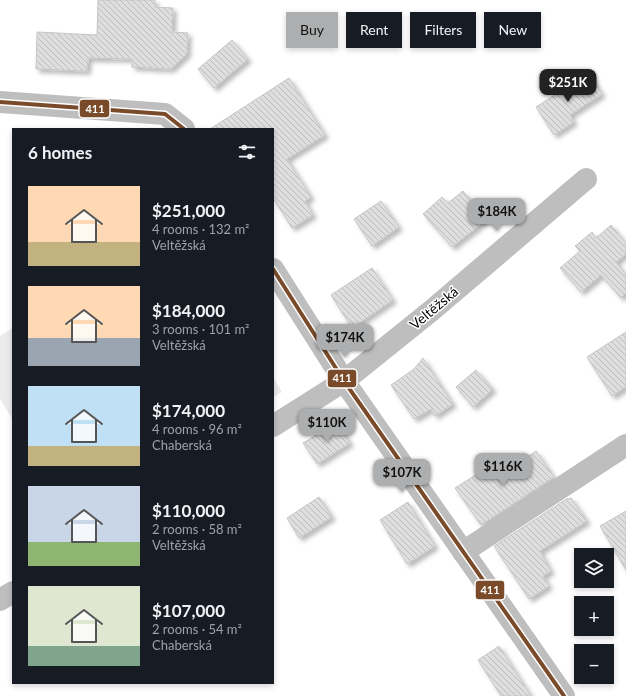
<!DOCTYPE html>
<meta charset="utf-8">
<style>
:root{--surface:#171b24;--page:#242831;--text:#f1f3f6;--muted:#9ea1a6;--accent:#adaeaf}
body{margin:0;font-family:Lato,sans-serif;background:var(--page);color:var(--text);height:100vh;display:flex;flex-direction:column;font-size:15px;white-space:nowrap}
*{box-sizing:border-box;margin:0}
p{font-size:13px;color:var(--muted)}
.icon{flex:none;width:22px;height:22px;fill:none;stroke:currentColor;stroke-width:2;stroke-linecap:round;stroke-linejoin:round}
.map{position:relative;flex:1;overflow:hidden}
.sheet{position:absolute;left:12px;top:128px;width:262px;height:556px;display:flex;flex-direction:column;background:var(--surface);border-radius:0px;box-shadow:0 2px 6px #0003}
.sheet>*{flex:none}
.hud{position:absolute;left:286px;top:12px;width:280px;height:36px;display:flex;gap:8px}
.tools{position:absolute;left:574px;top:548px;display:grid;gap:8px}
.tools a{display:grid;place-items:center;width:40px;height:40px;border-radius:0px;background:var(--surface);box-shadow:0 2px 6px #0003;font-size:20px}
.price{position:absolute;translate:-50% -34px;padding:0 9px;border-radius:8px;background:var(--accent);color:#111;font-size:13px;line-height:26px;filter:drop-shadow(0 1px 2px #0008)}
.price::after{content:'';position:absolute;left:50%;top:24px;width:12px;height:9px;margin-left:-6px;background:inherit;clip-path:polygon(0 0,100% 0,50% 100%)}
.price.selected{background:#222;color:#fff}
ul{padding:0;list-style:none}
li{display:flex;align-items:center;gap:12px;height:100px;padding:0 16px}
li span{display:grid;place-items:center;flex:none;width:112px;height:80px;border-radius:0px;color:#555}
li>.icon{margin-inline-start:auto}
span .icon{width:48px;height:48px;fill:#fffc;stroke-width:1}
li b{font-size:17px}
h2{display:flex;justify-content:space-between;align-items:center;height:48px;padding:0 16px;font-size:17px}
.chip{padding:0 14px;border-radius:0px;background:var(--surface);box-shadow:0 2px 6px #0003;font-size:14px;line-height:36px}
.chip.selected{background:var(--accent);color:#111}
.map>svg:first-child{display:block}
.green{fill:#ebebeb}
.building{fill:url(#building-back-hatch);stroke:#c6c6c6;filter:url(#shadow)}
.lines{fill:none;stroke-linecap:round;stroke-linejoin:round}
.minor{stroke:#bebebe;stroke-width:22}
.bus-1-casing{stroke:#fff;stroke-width:7}
.bus-1{stroke:#7a4b2a;stroke-width:4}
.labels{text-anchor:middle;stroke-width:3;stroke-linejoin:round;paint-order:stroke}
.street-label{font-size:14px;fill:#000;stroke:#fff}
.line-badge{stroke:#fff;stroke-width:1.5}
.badge-label{font-size:11px;text-anchor:middle;font-weight:bold;fill:#fff}
</style>
<div class="map">
<svg width="626" height="696" viewBox="0 0 626 696">
<defs>
<pattern id="building-back-hatch" width="6" height="6" patternUnits="userSpaceOnUse"><rect width="6" height="6" fill="#dedede"/><path d="M-1 5l2 2M0 0l6 6M5-1l2 2" fill="none" stroke="#bdbdbd"/></pattern>
<filter id="shadow"><feDropShadow dx="3.5" dy="3.5" stdDeviation="2" flood-color="#0004"/></filter>
</defs>
<rect width="100%" height="100%" fill="#fff"/>
<!-- green -->
<g class="green">
<polygon points="13,328 13,420 0,399 0,336"/>
<polygon points="273,377 282,392 273,397"/>
</g>
<!-- building -->
<g class="building">
<polygon points="98,0 155,0 155,7 173,8 172,32 188,33 187,54 171,69 132,67 132,59 88,58 87,71 36,69 37,32 97,35"/>
<polygon points="232,40 248,59 214,88 198,69"/>
<polygon points="589,73 602,94 570,115 574,122 554,135 536,107"/>
<polygon points="289,78 325,135 287,159 311,197 305,201 313,215 292,228 273,198 273,129 210,129"/>
<polygon points="463,191 486,220 452,247 423,214 442,197 448,203"/>
<polygon points="381,201 399,227 372,246 354,219"/>
<polygon points="611,225 626,243 626,254 616,262 626,275 626,293 621,298 601,275 581,292 560,268 580,251 575,246 592,232 596,238"/>
<polygon points="372,268 393,300 352,328 331,295"/>
<polygon points="626,332 626,387 612,396 587,357"/>
<polygon points="423,358 453,404 435,416 431,409 414,419 391,385 414,369"/>
<polygon points="476,370 493,389 473,407 456,387"/>
<polygon points="337,423 350,443 317,464 303,443"/>
<polygon points="536,451 554,477 481,525 455,488 491,465 499,476"/>
<polygon points="319,497 332,517 299,538 287,518"/>
<polygon points="568,498 568,499 571,498 587,521 540,551 551,571 543,576 549,586 529,599 494,546"/>
<polygon points="408,502 435,546 407,564 380,520"/>
<polygon points="626,511 626,570 600,526"/>
<polygon points="499,646 531,696 501,696 478,660"/>
</g>
<g class="lines">
<!-- minor -->
<g class="minor">
<polyline points="0,102 165,114 184,129"/>
<polyline points="273,269 344,381 564,696"/>
<polyline points="273,426 344,381 431,311 586,179"/>
<polyline points="463,552 626,445"/>
<polyline points="0,600 13,592"/>
</g>
<!-- bus-1 casing -->
<g class="bus-1-casing">
<g id="bus-1">
<polyline points="0,102 165,114 184,129"/>
<polyline points="273,269 344,381 564,696"/>
</g>
</g>
<!-- bus-1 -->
<use href="#bus-1" class="bus-1"/>
</g>
<g class="labels">
<!-- street labels -->
<g class="street-label">
<text transform="translate(434 308) rotate(-40)" y="5">Veltěžská</text>
</g>
</g>
<g class="line-badge">
<rect x="79" y="99" width="31" height="19" rx="4" fill="#7a4b2a"/>
<rect x="327" y="369" width="30" height="19" rx="4" fill="#7a4b2a"/>
<rect x="475" y="580" width="30" height="20" rx="4" fill="#7a4b2a"/>
</g>
<g class="badge-label">
<text x="95" y="113">411</text>
<text x="342" y="382">411</text>
<text x="490" y="594">411</text>
</g>
</svg>
<div class="tools">
<a><svg class="icon" aria-label="layers" viewBox="0 0 24 24"><path d="M12 4l9 5-9 5-9-5zM3 14l9 5 9-5"/></svg></a>
<a>+</a>
<a>−</a>
</div>
<b class="price selected" style="left:568px;top:103px">$251K</b>
<b class="price" style="left:497px;top:232px">$184K</b>
<b class="price" style="left:345px;top:358px">$174K</b>
<b class="price" style="left:327px;top:443px">$110K</b>
<b class="price" style="left:503px;top:487px">$116K</b>
<b class="price" style="left:402px;top:493px">$107K</b>
<div class="hud">
<a class="chip selected">Buy</a>
<a class="chip">Rent</a>
<a class="chip">Filters</a>
<a class="chip">New</a>
</div>
<section class="sheet">
<h2>6 homes<svg class="icon" aria-label="filters" viewBox="0 0 24 24"><path d="M4 7h16M4 17h16"/><circle cx="9" cy="7" r="2"/><circle cx="15" cy="17" r="2"/></svg></h2>
<ul>
<li><span style="background:linear-gradient(#ffd9b3 70%,#c2b280 0)"><svg class="icon" aria-label="home" viewBox="0 0 24 24"><path d="M3 11l9-7 9 7M6 9v11h12V9"/></svg></span><div><b>$251,000</b><p>4 rooms · 132 m²</p><p>Veltěžská</p></div></li>
<li><span style="background:linear-gradient(#ffd9b3 65%,#9aa5b1 0)"><svg class="icon" aria-label="home" viewBox="0 0 24 24"><path d="M3 11l9-7 9 7M6 9v11h12V9"/></svg></span><div><b>$184,000</b><p>3 rooms · 101 m²</p><p>Veltěžská</p></div></li>
<li><span style="background:linear-gradient(#bfe0f5 75%,#c2b280 0)"><svg class="icon" aria-label="home" viewBox="0 0 24 24"><path d="M3 11l9-7 9 7M6 9v11h12V9"/></svg></span><div><b>$174,000</b><p>4 rooms · 96 m²</p><p>Chaberská</p></div></li>
<li><span style="background:linear-gradient(#c9d6e8 70%,#8fb573 0)"><svg class="icon" aria-label="home" viewBox="0 0 24 24"><path d="M3 11l9-7 9 7M6 9v11h12V9"/></svg></span><div><b>$110,000</b><p>2 rooms · 58 m²</p><p>Veltěžská</p></div></li>
<li><span style="background:linear-gradient(#dfe7d0 75%,#7fa58c 0)"><svg class="icon" aria-label="home" viewBox="0 0 24 24"><path d="M3 11l9-7 9 7M6 9v11h12V9"/></svg></span><div><b>$107,000</b><p>2 rooms · 54 m²</p><p>Chaberská</p></div></li>
</ul>
</section>
</div>
